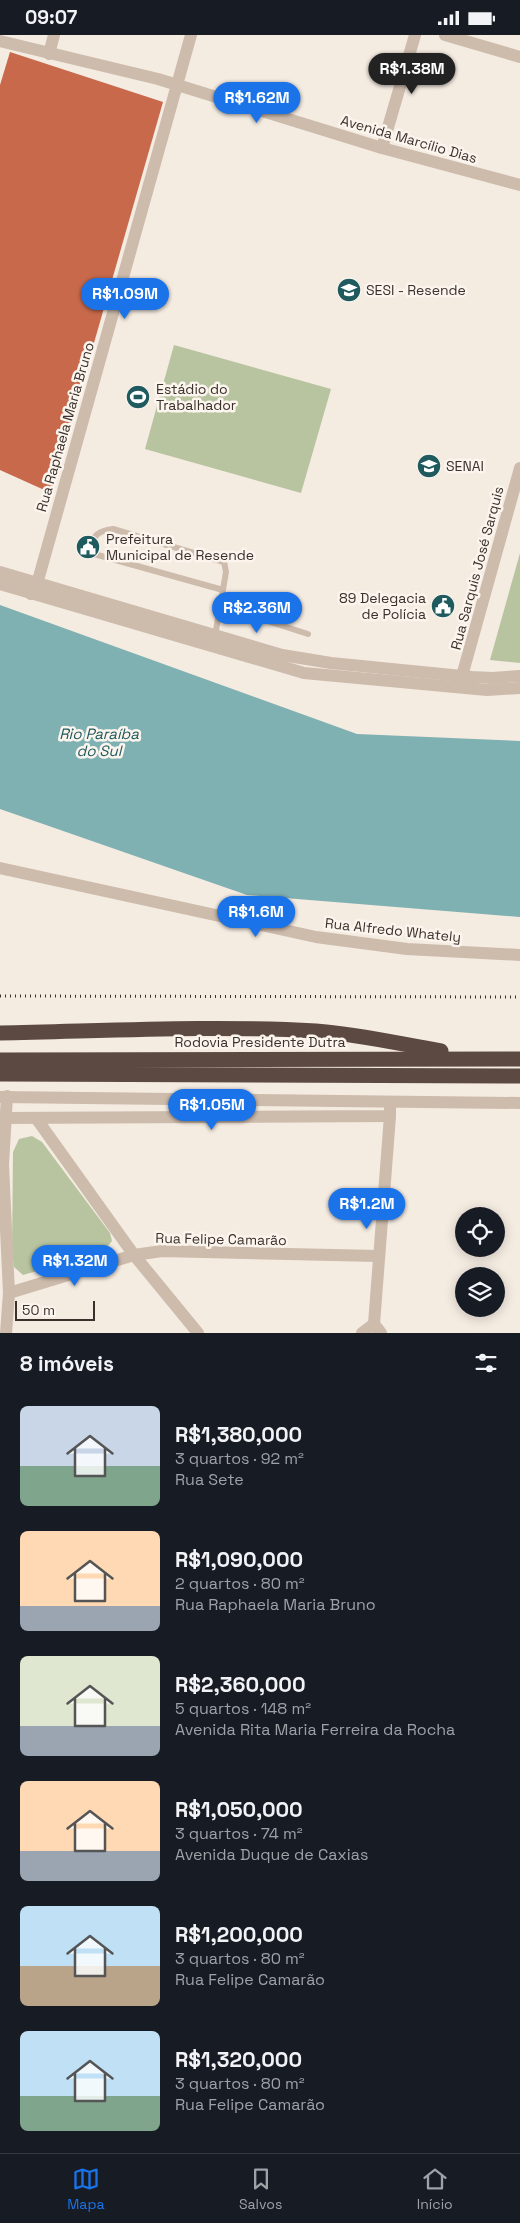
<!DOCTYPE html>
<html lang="pt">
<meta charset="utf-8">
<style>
:root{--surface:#171b24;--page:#20242c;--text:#f1f3f6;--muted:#9ea1a6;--line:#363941;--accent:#1a73e8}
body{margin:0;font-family:"Space Grotesk",sans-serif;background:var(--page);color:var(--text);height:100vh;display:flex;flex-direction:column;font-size:19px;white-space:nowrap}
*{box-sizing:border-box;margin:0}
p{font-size:16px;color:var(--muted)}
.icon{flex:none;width:28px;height:28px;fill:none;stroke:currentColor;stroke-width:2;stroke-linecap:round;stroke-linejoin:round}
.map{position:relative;height:1298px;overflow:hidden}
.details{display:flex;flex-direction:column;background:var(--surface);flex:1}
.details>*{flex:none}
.fabs{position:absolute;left:455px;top:1172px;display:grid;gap:10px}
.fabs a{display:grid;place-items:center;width:50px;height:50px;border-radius:50%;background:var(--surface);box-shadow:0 2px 12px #0003;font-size:25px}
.scale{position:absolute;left:15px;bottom:12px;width:80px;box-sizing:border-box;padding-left:5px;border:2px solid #3b302b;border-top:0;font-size:14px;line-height:18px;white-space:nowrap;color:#3b302b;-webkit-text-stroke:4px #fbf5ee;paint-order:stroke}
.price{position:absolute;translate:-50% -42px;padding:0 11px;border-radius:18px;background:var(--accent);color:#fff;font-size:16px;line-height:32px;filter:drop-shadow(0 1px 2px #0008)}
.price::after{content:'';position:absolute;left:50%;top:30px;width:15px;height:11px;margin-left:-8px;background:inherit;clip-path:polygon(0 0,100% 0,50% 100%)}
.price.active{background:#222;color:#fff}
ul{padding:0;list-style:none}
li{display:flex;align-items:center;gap:15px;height:125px;padding:0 20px}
li span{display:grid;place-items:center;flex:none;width:140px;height:100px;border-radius:8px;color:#555}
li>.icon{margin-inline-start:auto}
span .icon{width:60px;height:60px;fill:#fffc;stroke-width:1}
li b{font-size:21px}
h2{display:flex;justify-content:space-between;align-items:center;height:60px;padding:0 20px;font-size:21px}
.status{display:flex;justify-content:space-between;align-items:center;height:35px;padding:0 25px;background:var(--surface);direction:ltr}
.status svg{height:14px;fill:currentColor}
.menu{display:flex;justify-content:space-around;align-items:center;height:70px;border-top:1px solid var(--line);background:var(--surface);font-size:14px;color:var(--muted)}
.menu a{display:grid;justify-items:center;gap:2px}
.menu .active{color:var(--accent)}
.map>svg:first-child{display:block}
.green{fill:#b8c4a0}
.water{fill:#7fb0b2}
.building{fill:#c8694b}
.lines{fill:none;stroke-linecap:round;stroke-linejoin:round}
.service{stroke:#cdbbac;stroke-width:6}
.minor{stroke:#cdbbac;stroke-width:12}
.tertiary{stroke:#cdbbac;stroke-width:12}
.motorway{stroke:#5c4a42;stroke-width:15}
.rail{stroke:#3b302b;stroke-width:3;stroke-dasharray:1 4;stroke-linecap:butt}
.labels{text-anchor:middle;stroke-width:5;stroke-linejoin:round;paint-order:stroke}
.street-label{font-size:14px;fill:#3b302b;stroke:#fbf5ee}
.poi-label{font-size:14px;fill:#3b302b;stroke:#fbf5ee;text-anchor:start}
.water-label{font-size:15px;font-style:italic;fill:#1f5a5e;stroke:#fbf5ee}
</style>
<div class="status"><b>09:07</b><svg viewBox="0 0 49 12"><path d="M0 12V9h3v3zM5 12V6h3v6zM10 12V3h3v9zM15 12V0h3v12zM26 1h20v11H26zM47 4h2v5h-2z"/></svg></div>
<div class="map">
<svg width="520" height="1298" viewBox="0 0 520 1298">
<rect width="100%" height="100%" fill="#f4ebe1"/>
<!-- green -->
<g class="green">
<polygon points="174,310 331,354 301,458 145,414"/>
<polygon points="520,518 520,628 490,625"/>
<polygon points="32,1101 42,1107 110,1198 112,1206 103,1217 23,1240 14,1232 12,1218 13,1117 19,1104"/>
</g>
<!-- water -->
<polygon class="water" points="0,570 357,699 520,706 520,882 247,860 0,774"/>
<!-- building -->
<polygon class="building" points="10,17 163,67 51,458 0,435 0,50"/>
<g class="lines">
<!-- service -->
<g class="service">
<polyline points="221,571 308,599"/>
<path d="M215,601L226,537L224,527L113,494C99,496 93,499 91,514L94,519L223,555"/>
</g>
<!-- minor -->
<g class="minor">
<polyline points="445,0 520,22"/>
<polyline points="0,6 158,44 382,113 520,150"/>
<polyline points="49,19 54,0"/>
<polyline points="382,113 415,0"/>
<polyline points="0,537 282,620 331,628 472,642 492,643 520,641"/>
<polyline points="0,549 304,638 487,655 520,653"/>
<polyline points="31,559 37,549 191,0"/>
<polyline points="462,641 520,433"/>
<polyline points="0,833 316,902 407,914 520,920"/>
<polyline points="0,1083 390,1081 390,1067"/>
<polyline points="36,1083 134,1220 198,1298"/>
<polyline points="9,1258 134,1220 162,1216 378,1221"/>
<polyline points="6,1298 9,1258 3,1130 7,1061"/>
<polyline points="362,1298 374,1289"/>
<polyline points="381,1298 374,1289 390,1081"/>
</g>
<!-- tertiary -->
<polyline class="tertiary" points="0,1062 520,1068"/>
<!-- motorway -->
<g class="motorway">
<path d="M0,998C105,996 212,990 316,996C358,999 400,1009 441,1016"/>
<polyline points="0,1025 520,1024"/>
<polyline points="0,1039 520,1041"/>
</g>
<!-- rail -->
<polyline class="rail" points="0,961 520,962"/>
</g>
<!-- icons -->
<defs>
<g id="school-disc" transform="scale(1.25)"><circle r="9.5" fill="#1f5a5e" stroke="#fbf5ee"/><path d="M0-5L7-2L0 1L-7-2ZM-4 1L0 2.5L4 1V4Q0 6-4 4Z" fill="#fff"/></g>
<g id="stadium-disc" transform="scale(1.25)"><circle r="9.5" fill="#1f5a5e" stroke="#fbf5ee"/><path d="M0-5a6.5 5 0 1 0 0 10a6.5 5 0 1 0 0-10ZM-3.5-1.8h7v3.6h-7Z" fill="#fff"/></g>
<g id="university-disc" transform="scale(1.25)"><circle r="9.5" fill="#1f5a5e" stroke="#fbf5ee"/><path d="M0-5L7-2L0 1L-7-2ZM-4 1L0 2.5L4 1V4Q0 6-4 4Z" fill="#fff"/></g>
<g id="civic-disc" transform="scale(1.25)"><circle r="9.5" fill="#1f5a5e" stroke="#fbf5ee"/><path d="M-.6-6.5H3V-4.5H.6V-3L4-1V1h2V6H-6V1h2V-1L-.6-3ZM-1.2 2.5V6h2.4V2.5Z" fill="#fff"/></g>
</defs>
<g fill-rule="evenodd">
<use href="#school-disc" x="349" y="255"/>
<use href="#stadium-disc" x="138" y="362"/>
<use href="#university-disc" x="429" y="431"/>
<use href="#civic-disc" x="88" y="512"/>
<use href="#civic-disc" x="443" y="571"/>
</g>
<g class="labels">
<!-- street labels -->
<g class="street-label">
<text transform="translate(409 104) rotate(16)" y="5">Avenida Marcílio Dias</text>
<text transform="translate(65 392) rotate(-74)" y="5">Rua Raphaela Maria Bruno</text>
<text transform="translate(477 533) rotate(-75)" y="5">Rua Sarquis José Sarquis</text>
<text transform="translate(393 895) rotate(6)" y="5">Rua Alfredo Whately</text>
<text x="260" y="1012">Rodovia Presidente Dutra</text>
<text transform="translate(221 1204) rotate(1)" y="5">Rua Felipe Camarão</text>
</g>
<!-- poi labels -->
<g class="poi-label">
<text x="366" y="260">SESI - Resende</text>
<text x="156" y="359">Estádio do<tspan x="156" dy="16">Trabalhador</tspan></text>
<text x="446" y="436">SENAI</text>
<text x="106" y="509">Prefeitura<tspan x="106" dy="16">Municipal de Resende</tspan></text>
<text x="426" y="568" text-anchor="end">89 Delegacia<tspan x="426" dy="16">de Polícia</tspan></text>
</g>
<!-- water labels -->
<g class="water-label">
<text x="99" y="704">Rio Paraíba<tspan x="99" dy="17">do Sul</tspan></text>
</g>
</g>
</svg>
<div class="fabs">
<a><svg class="icon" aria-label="locate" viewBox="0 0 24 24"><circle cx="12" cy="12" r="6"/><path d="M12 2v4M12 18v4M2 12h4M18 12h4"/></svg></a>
<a><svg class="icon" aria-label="layers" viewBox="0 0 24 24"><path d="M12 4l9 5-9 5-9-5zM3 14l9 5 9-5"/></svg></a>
</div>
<div class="scale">50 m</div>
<b class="price active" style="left:412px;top:60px">R$1.38M</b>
<b class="price" style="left:257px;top:89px">R$1.62M</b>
<b class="price" style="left:125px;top:285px">R$1.09M</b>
<b class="price" style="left:257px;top:599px">R$2.36M</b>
<b class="price" style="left:256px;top:903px">R$1.6M</b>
<b class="price" style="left:212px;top:1096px">R$1.05M</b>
<b class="price" style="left:367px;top:1195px">R$1.2M</b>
<b class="price" style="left:75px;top:1252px">R$1.32M</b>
</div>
<section class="details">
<h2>8 imóveis<svg class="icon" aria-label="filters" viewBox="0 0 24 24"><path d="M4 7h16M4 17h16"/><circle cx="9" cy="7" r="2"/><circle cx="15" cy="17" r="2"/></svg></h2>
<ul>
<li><span style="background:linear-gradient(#c9d6e8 60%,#7fa58c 0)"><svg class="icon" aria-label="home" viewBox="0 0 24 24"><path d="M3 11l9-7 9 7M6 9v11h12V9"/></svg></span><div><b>R$1,380,000</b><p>3 quartos · 92 m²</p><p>Rua Sete</p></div></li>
<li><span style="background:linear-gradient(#ffd9b3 75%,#9aa5b1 0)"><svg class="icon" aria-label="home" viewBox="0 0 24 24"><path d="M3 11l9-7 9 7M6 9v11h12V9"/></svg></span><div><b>R$1,090,000</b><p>2 quartos · 80 m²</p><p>Rua Raphaela Maria Bruno</p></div></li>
<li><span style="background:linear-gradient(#dfe7d0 70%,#9aa5b1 0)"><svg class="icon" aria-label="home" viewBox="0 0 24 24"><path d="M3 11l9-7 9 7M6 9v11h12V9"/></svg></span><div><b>R$2,360,000</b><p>5 quartos · 148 m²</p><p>Avenida Rita Maria Ferreira da Rocha</p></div></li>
<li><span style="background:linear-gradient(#ffd9b3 70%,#9aa5b1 0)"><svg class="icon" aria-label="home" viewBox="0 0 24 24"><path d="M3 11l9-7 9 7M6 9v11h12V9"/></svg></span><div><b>R$1,050,000</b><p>3 quartos · 74 m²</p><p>Avenida Duque de Caxias</p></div></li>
<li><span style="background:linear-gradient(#bfe0f5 60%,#b9a48a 0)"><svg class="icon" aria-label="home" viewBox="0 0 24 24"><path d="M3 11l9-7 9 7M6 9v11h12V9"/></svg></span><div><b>R$1,200,000</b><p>3 quartos · 80 m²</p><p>Rua Felipe Camarão</p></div></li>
<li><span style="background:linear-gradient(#bfe0f5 65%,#7fa58c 0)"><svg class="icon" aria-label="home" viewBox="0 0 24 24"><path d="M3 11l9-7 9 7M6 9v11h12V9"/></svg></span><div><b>R$1,320,000</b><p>3 quartos · 80 m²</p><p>Rua Felipe Camarão</p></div></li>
</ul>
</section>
<nav class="menu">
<a class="active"><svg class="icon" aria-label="map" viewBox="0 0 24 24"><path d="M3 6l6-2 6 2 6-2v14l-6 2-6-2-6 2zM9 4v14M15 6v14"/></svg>Mapa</a>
<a><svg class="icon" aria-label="saved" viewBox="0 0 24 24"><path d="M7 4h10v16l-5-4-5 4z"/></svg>Salvos</a>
<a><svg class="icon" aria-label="home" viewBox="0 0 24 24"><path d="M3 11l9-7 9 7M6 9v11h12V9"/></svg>Início</a>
</nav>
